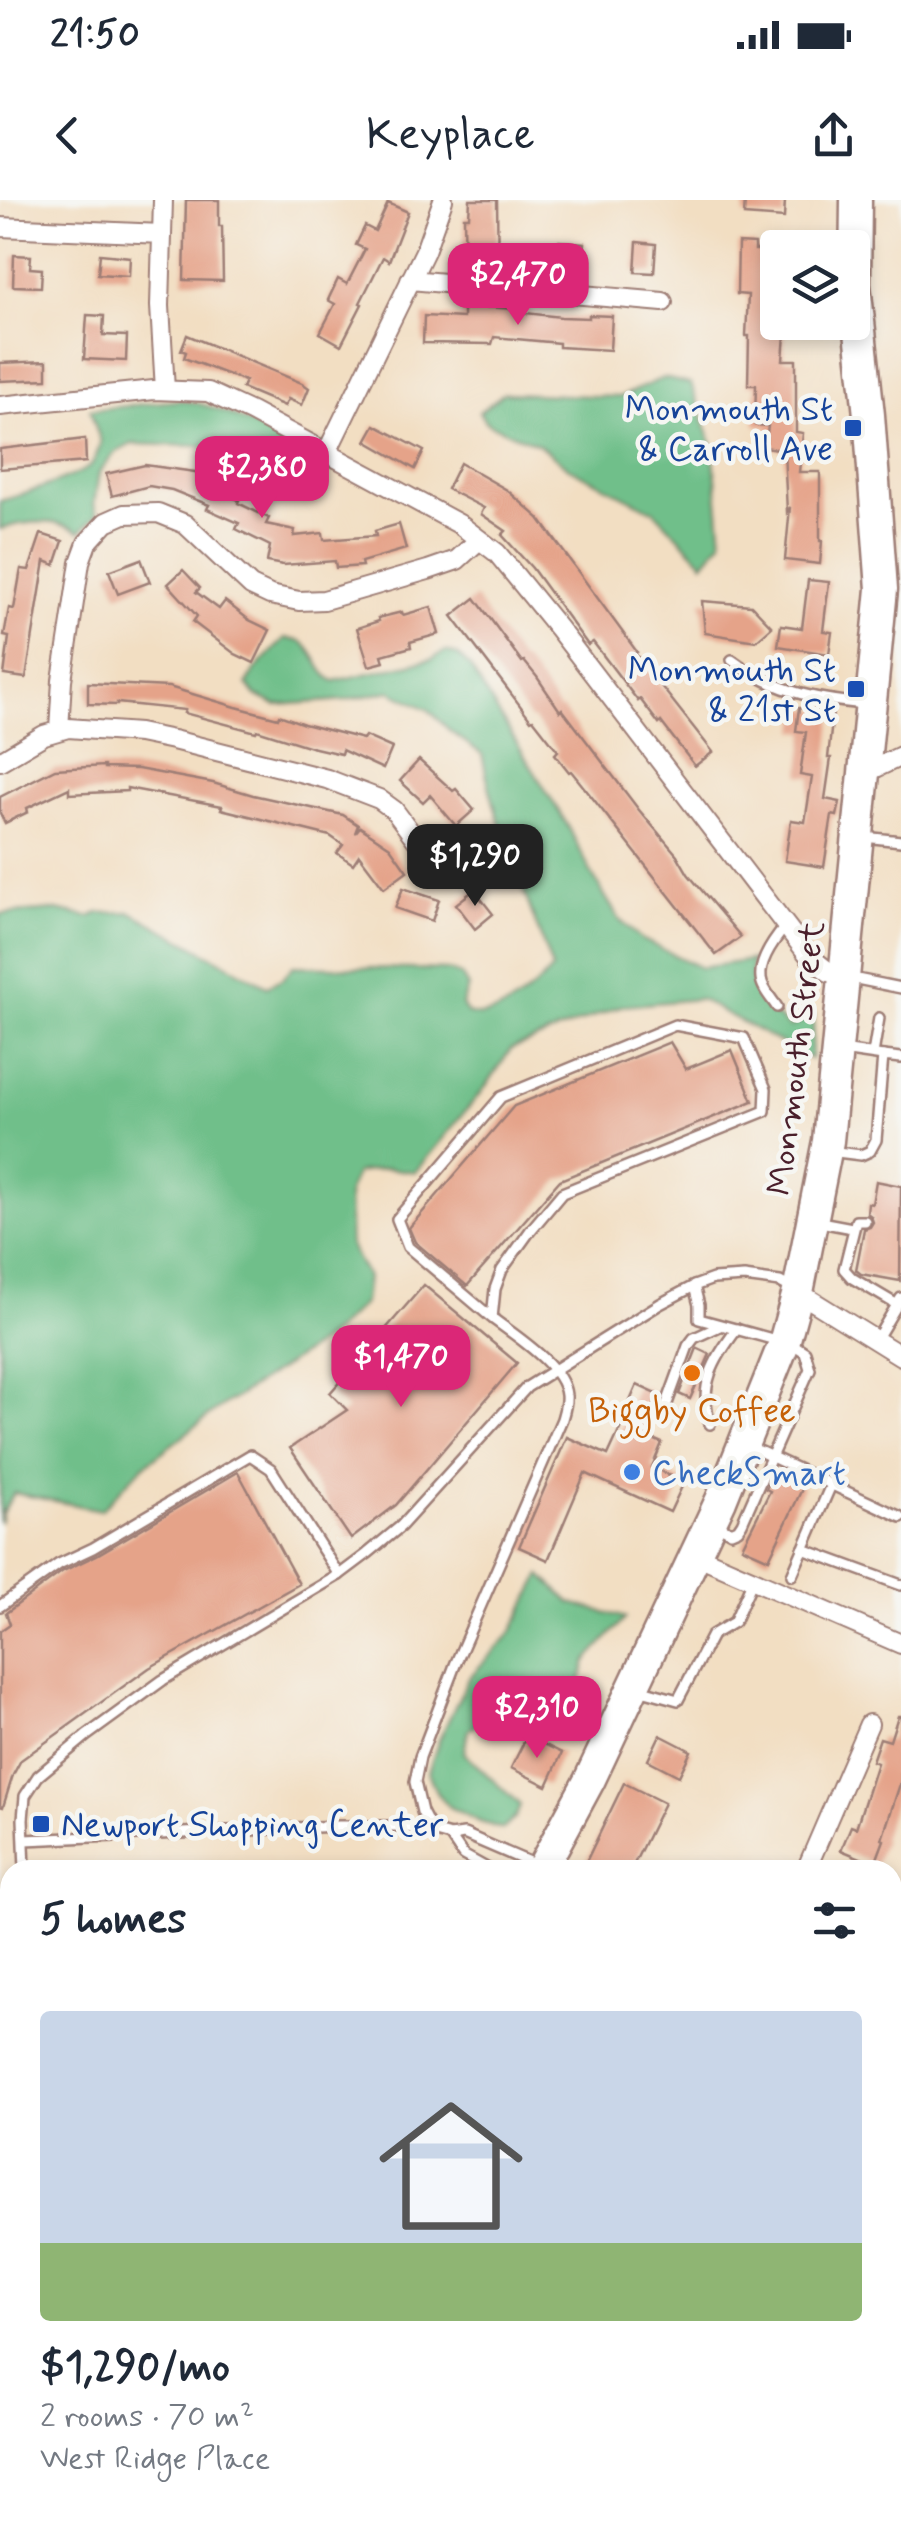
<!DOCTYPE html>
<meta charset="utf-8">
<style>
:root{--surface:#fff;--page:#f6f6f7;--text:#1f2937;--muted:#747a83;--line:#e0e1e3;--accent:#db2777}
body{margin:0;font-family:Mynerve,sans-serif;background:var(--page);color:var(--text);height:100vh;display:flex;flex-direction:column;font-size:38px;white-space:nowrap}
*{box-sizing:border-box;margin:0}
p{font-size:32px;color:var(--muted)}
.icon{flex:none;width:55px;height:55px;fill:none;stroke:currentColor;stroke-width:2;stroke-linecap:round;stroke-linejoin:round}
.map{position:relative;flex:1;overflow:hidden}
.panel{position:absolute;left:0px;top:1660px;width:902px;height:672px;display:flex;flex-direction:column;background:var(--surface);border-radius:30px 30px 0 0;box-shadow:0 5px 15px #0003}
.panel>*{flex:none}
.tools{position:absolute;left:760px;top:30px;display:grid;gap:20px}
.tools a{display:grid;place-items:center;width:110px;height:110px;border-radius:10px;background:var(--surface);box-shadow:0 5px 15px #0003;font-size:50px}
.price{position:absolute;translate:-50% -85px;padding:0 22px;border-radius:20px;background:var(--accent);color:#fff;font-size:32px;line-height:65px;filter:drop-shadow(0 2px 5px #0008)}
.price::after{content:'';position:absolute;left:50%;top:60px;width:30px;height:22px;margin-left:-15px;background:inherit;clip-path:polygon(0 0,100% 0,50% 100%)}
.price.on{background:#222;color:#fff}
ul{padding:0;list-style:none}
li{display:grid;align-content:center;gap:20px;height:530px;padding:0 40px}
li+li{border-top:2px solid var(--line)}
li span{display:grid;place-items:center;height:310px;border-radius:10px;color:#555}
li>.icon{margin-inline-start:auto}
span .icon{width:180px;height:180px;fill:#fffc;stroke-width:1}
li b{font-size:42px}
h2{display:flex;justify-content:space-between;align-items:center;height:120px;padding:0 40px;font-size:42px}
.status{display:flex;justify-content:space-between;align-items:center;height:70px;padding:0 50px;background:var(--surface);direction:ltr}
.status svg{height:28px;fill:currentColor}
header{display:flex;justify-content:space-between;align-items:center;height:130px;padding:0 40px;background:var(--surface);font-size:45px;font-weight:600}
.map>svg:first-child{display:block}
.forest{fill:#6fbf8a;stroke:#5c6f5a;stroke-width:2.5}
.building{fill:#e5a389}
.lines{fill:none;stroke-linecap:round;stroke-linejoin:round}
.lane-casing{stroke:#9e7e76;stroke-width:14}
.street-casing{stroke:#9e7e76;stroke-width:22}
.secondary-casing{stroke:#9e7e76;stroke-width:30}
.primary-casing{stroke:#9e7e76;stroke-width:35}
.lane{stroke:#fff;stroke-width:9}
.street{stroke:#fff;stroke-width:18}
.secondary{stroke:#fff;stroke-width:25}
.primary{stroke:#fff;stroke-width:30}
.transit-dot{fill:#1a4fb4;stroke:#f6f6f2;stroke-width:4}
.food-dot{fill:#e8710a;stroke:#f6f6f2;stroke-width:4}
.shop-dot{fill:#3f7fe0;stroke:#f6f6f2;stroke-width:4}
.labels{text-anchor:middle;stroke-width:9;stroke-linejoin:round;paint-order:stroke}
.transit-label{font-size:35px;fill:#164399;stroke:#f6f6f2;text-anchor:end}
.street-label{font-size:35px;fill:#4a1f2b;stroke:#f6f6f2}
.food-label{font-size:35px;fill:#c56008;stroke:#f6f6f2}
.shop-label{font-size:35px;fill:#366cbe;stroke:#f6f6f2;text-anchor:start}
</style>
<div class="status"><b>21:50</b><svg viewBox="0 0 49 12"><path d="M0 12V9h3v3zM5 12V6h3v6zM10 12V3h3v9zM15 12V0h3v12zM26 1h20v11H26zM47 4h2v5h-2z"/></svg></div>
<header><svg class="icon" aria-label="back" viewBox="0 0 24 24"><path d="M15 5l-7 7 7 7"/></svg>Keyplace<svg class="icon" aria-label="share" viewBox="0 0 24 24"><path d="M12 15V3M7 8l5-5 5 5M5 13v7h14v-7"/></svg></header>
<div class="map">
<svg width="901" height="2332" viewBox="0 0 901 2332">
<rect width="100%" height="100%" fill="#f6f6f2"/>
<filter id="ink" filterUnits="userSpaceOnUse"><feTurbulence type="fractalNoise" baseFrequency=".01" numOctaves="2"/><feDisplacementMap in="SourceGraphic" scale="20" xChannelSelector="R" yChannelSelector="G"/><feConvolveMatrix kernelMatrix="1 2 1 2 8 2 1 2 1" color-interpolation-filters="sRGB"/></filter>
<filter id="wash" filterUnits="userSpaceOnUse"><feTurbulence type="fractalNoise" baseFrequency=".0048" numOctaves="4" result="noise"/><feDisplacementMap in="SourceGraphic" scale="40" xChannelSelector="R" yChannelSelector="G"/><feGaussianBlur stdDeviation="2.25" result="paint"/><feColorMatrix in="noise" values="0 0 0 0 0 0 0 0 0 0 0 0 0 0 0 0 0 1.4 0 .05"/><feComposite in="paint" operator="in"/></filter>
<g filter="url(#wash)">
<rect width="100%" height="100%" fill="#f2dec2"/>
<!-- forest -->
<g class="forest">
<polygon points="663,178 691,184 713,247 722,341 704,363 654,311 569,268 538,244 488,224 479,212 504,193 620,197"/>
<path d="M180,200C223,206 255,226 292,247L275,259L261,261L229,250L197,246L132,244L115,253L99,273L94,304L97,315L80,332C57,318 25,321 0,329V301C16,297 82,275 91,265C96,260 98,249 101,243L90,210Z"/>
<path d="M285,438C288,439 299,441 302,442C317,452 318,473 334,481L432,459L446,451L458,455L469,466L568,626L594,678L619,719L641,739L701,768L752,760C747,796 764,807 790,827L814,816L811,859L699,799L621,806L511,849L487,885L415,972L386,968L356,973L348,992L350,1046L367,1077L364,1103L326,1139L215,1211L140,1269L101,1310L14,1293L2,1313L0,1323V714L56,710L89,717L98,713L131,712L267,786L283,778L293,766L447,770L461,775L468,787L462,805L467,813C495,824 534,790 552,769C528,698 496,629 482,554L451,532L429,510L390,491L346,500L276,505L255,495L247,484L256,469Z"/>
<polygon points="541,1375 571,1403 626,1418 586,1461 577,1497 563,1518 543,1519 499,1506 468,1530 464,1553 520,1605 516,1617 503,1629 480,1622 451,1608 437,1594 428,1572 439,1540 468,1479 511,1433"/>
</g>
<g id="blocks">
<!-- building -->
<g class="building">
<polygon points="186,0 219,0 219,26 222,26 223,81 184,80"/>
<polygon points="470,0 497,0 498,71 465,68 464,17 469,17"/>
<polygon points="745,0 785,0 784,18 744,15"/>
<polygon points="388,3 408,12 389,61 383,57 360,103 362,104 341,145 320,133 335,104 328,100 338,79 347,84 365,49 356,45 365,26 375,31"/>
<polygon points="558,41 585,43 582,74 556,72"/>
<polygon points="637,42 656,44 654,73 635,72"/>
<polygon points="738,43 755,44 755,50 778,50 778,122 786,122 783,160 796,160 796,232 803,233 799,272 820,272 820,341 822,341 820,364 785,360 790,307 787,312 784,250 765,247 768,226 755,225 756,185 748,185 749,136 746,136 748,95 737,94"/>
<polygon points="100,54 130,57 129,76 98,74"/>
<polygon points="14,55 31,56 30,68 42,69 41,87 13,86"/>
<polygon points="463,104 485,104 485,107 516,109 516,112 561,117 589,118 589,115 612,116 610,150 559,147 559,143 494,137 492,144 423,143 424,116 463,118"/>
<polygon points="87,115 104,116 103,135 127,136 126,161 84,159"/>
<polygon points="187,135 302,183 309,188 302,205 288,199 285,206 242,188 245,181 184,158 186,152 181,150"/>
<polygon points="47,161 47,179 0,181 0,163"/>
<polygon points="375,225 424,251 415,269 366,241"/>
<polygon points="85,239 86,262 0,269 0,249"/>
<polygon points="460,263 507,290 539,318 637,452 635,453 713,552 695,566 661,522 659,524 640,499 638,501 593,442 588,445 532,368 502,335 506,331 481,314 484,308 447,289"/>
<polygon points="145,265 195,272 212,279 209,287 239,300 238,303 269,318 266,324 295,330 294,336 323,333 324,340 376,336 375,331 399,324 406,349 361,362 362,366 336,368 335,361 283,365 267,362 270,346 236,329 239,323 207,309 209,305 172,290 149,286 112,296 106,274"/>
<polygon points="41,334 63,341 55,365 45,361 26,478 4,475 9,437 4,436 9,408 14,409 21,369 29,370"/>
<polygon points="141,359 150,382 118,394 109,371"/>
<polygon points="183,370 200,388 196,392 219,409 225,401 249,420 270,430 254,463 235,454 193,422 197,416 168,384"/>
<polygon points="808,380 829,382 823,431 832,432 829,454 778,446 781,425 802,428"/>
<polygon points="475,398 522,462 524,461 537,477 560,511 562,509 639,610 677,655 688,674 741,737 716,755 591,596 571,571 569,572 555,554 558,551 533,519 531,520 452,416"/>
<polygon points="702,401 751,405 772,427 756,441 705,433"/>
<polygon points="431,407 439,434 410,442 411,447 382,455 384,462 369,466 357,428 379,421 378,418 402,412 403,415"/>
<polygon points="88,483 169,487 236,507 278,518 279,515 304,524 363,539 365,536 392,548 383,569 342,550 341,554 311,547 257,530 256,532 184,513 185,510 117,503 117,505 88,504"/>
<polygon points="799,508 833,512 828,558 831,558 825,599 840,602 837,616 832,615 824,667 785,661 791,620 805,622 812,577 800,575 806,532 796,531"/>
<polygon points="419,560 453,591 456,589 474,610 456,626 430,595 423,602 400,581"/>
<polygon points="104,566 104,568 138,569 213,583 253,595 343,615 358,625 355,633 360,627 390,647 407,671 384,688 359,655 353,664 337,653 343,645 330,636 221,609 222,606 127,588 127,591 69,594 69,588 27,608 28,612 5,623 0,613 0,597 55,569"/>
<polygon points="490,640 493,672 467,674 465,657 478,656 477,641"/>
<polygon points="403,688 439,700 432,721 395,708"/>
<polygon points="474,690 493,714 475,729 456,704"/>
<polygon points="670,842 686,869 732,850 753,901 560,980 467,1086 415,1042 409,1028 514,906"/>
<polygon points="876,981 901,986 900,1081 861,1074 856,1070 864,1029 870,1027 873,1022 871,1016 867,1013 868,1003 872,1004"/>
<polygon points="424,1085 517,1163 396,1305 351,1339 290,1248 347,1210 330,1193"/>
<polygon points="697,1148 710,1154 690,1199 679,1194"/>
<polygon points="637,1185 659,1195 641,1234 662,1243 652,1267 684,1282 670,1312 585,1273 548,1360 519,1347 567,1237 608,1255 632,1203 630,1201"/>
<polygon points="238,1272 299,1384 149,1468 21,1560 13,1575 3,1607 0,1606 0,1431 10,1424 6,1413 63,1371 97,1355"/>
<polygon points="773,1274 803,1287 769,1359 742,1347 770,1291 766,1289"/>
<polygon points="898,1516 901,1516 901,1581 882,1639 884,1640 875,1664 841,1650 851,1626 856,1628 877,1563 872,1561 880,1538 890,1541"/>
<polygon points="660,1535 691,1551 679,1576 648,1560"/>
<polygon points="527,1536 562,1553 547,1586 511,1568"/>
<polygon points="624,1583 664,1603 631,1670 582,1670"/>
</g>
</g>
</g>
<g filter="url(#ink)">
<use href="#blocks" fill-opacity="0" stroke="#9e7e76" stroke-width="2.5"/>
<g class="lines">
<!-- lane casing -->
<g class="lane-casing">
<g id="lane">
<path d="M732,460C774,491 812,499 864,504"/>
<polyline points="864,637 901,641"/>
<polyline points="847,777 901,788"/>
<path d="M777,807C772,799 762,789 761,778C759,761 775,739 785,727"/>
<polyline points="842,850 883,856"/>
<polyline points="873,854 879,818"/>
<polyline points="829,951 861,955 870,951 876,940 883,856 901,858"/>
<polyline points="815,1021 852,1028"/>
<polyline points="865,1021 856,1021 844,1069 852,1078 896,1104"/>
<polyline points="694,1086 699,1105 699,1119 794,1145 805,1152 810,1169 742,1323 738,1329 731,1332 717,1324"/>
<polyline points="876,1140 901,1098"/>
<polyline points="665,1209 688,1146 694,1138 720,1126"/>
<path d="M710,1224C698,1186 714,1159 737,1129"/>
<polyline points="746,1245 901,1317"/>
<polyline points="803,1349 901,1385"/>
<polyline points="792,1375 831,1285"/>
<polyline points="0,1406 59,1364 93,1348 250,1255 271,1269 339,1375"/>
<polyline points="638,1489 678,1500 712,1435 734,1422 753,1380"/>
<path d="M432,1631L422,1612L415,1582L420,1557L455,1465L562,1219C564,1212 567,1203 566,1195C563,1165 514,1135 492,1118L495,1089L502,1070L530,1031L562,993L765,911L766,889L744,838L675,825L501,897L397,1019L408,1047L492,1118"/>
<polyline points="450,1636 463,1655 490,1670"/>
<polyline points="25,1640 339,1626 398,1626 432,1631 450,1636 464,1634 538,1666"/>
<polyline points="25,1670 23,1619 25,1596 38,1576 86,1536 163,1480 339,1375 367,1354 401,1326 527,1187 660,1104 694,1086 713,1079 744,1077 780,1082 791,1088"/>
<polyline points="892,1938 901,1938"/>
<polyline points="0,2018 10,2018"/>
<polyline points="0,2088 10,2090"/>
<polyline points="0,2251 10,2255"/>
<polyline points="362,2329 388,2332"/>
<polyline points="251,2332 253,2322"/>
</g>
</g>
<!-- street casing -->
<g class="street-casing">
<g id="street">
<polyline points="163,0 160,106 165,190"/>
<polyline points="0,27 162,34"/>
<polyline points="410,80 663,102"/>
<polyline points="0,206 154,190 208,192 251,212 459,324 497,353 558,428 810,757 829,772 845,776"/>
<polyline points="327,252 425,51 443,0"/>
<polyline points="59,530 62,480 71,422 80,362 87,343 106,322 124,314 158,313 185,324 251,386 270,395 299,401 324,400 428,370 457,360 479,340"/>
<polyline points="0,561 44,535 68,528 139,533 173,540 327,579 379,599 394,610 432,661"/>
<polyline points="865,573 901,556"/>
<polyline points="798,1092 901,1156"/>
<polyline points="696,1355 901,1444"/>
<polyline points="806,1670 869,1524"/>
<polyline points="892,1833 901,1833"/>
<polyline points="892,2039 901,2039"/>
</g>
</g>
<!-- secondary casing -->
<g class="secondary-casing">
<polyline id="secondary" points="892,2242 901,2241"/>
</g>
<!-- primary casing -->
<g class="primary-casing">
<g id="primary">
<polyline points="541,1670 589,1581 721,1300 784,1143 798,1092 828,941 882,389 869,215 855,84 856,0"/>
<polyline points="0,2129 10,2133"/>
<polyline points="534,2322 540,2332"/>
</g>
</g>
<!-- lane -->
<use href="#lane" class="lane"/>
<!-- street -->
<use href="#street" class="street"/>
<!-- secondary -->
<use href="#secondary" class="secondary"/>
<!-- primary -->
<use href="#primary" class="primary"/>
</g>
</g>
<!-- markers -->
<g class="transit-dot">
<rect x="843" y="218" width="20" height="20" rx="5"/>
<rect x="846" y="479" width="20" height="20" rx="5"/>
<rect x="31" y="1614" width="20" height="20" rx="5"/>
</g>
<circle class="food-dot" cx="692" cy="1173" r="10"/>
<circle class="shop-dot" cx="632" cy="1272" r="10"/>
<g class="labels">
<!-- transit labels -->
<g class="transit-label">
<text x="833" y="220">Monmouth St<tspan x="833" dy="40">&amp; Carroll Ave</tspan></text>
<text x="836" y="481">Monmouth St<tspan x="836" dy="40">&amp; 21st St</tspan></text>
<text x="61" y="1636" text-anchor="start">Newport Shopping Center</text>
</g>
<!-- street labels -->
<g class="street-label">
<text transform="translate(795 858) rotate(-83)" y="12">Monmouth Street</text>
</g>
<!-- food labels -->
<g class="food-label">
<text x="692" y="1222">Biggby Coffee</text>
</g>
<!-- shop labels -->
<g class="shop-label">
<text x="652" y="1284">CheckSmart</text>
</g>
</g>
</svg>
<div class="tools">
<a><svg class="icon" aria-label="layers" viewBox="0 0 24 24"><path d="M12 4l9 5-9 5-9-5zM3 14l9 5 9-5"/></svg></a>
</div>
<b class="price" style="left:518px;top:128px">$2,470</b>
<b class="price" style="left:262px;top:321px">$2,380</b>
<b class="price on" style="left:475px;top:709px">$1,290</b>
<b class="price" style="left:401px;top:1210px">$1,470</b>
<b class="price" style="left:537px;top:1561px">$2,310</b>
<section class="panel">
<h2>5 homes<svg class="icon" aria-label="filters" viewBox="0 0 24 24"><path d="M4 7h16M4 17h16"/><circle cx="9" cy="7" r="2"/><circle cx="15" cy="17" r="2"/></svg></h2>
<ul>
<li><span style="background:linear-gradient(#c9d6e8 75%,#8fb573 0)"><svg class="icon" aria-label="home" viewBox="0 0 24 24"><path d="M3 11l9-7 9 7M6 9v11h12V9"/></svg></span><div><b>$1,290/mo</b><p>2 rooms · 70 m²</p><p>West Ridge Place</p></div></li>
</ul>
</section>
</div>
